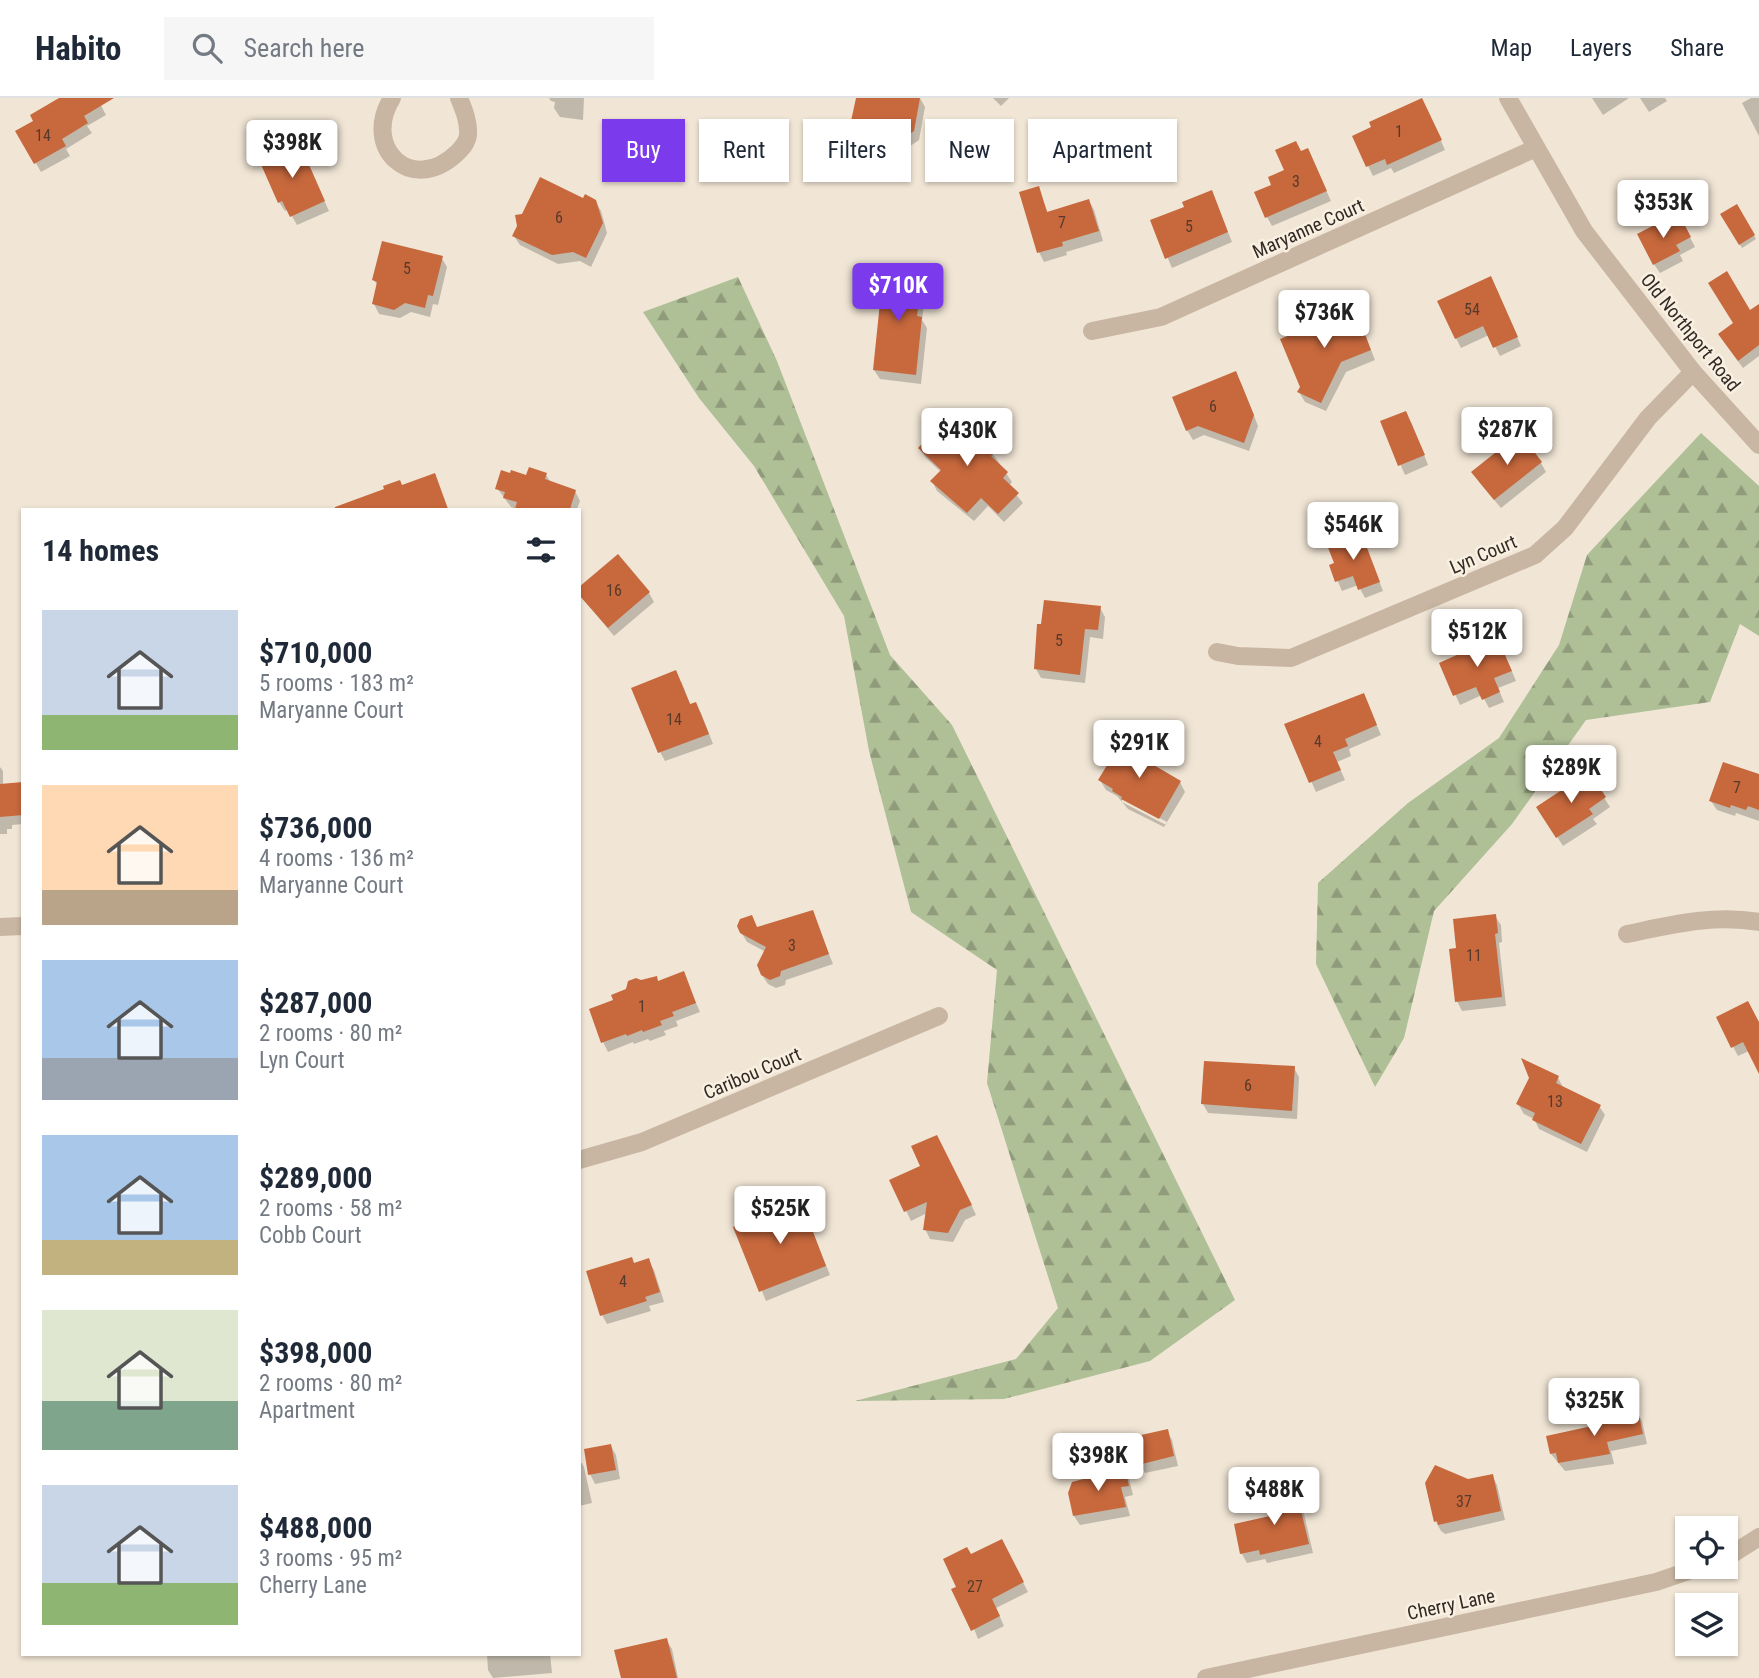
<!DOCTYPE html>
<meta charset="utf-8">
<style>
:root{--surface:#fff;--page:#f6f6f7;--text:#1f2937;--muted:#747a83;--line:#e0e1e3;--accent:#7c3aed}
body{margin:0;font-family:"Roboto Condensed",sans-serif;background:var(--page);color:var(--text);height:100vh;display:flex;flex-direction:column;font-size:26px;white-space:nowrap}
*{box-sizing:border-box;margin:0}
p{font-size:23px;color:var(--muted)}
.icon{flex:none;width:38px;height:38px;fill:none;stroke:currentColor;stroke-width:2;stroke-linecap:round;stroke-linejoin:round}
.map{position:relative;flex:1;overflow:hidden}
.details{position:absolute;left:21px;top:410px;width:560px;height:1148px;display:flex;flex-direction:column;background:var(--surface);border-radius:0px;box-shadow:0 2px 5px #0004}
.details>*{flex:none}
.guide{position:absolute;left:602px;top:21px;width:665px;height:63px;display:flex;gap:14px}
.buttons{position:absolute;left:1675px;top:1418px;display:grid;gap:14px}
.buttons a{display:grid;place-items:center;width:63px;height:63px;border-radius:0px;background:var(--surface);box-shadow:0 2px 5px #0004;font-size:35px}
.price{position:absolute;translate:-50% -60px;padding:0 16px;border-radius:7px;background:#fff;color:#222;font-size:23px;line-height:46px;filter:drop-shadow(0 2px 4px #0008)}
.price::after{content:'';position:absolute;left:50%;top:42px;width:21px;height:16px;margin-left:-10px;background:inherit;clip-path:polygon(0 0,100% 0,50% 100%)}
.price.on{background:var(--accent);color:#fff}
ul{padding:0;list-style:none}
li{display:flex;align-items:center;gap:21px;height:175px;padding:0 21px}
li span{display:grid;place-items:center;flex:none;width:196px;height:140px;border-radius:0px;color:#555}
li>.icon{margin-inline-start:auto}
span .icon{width:84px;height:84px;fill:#fffc;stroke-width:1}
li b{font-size:30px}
h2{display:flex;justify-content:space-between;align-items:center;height:84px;padding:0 21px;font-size:30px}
.tag{padding:0 24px;border-radius:0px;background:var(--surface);box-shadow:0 2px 5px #0004;font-size:24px;line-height:63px}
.tag.on{background:var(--accent);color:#fff}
header{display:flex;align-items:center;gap:42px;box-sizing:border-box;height:98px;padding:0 35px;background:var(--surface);border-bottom:2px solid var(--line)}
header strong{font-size:33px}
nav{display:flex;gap:38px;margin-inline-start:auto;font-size:24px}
.search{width:490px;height:63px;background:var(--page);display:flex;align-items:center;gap:18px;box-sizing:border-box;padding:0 24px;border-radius:0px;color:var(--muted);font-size:26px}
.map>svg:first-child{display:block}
.forest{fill:url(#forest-firs)}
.shadow{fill:#0003;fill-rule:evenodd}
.building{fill:#c7683d}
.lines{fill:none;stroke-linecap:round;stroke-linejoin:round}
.minor{stroke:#c8b6a2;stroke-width:18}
.labels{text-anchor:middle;stroke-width:5;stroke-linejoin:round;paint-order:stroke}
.number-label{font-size:16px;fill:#583a2b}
.street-label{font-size:19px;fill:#332a25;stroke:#f9f0e2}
</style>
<header>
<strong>Habito</strong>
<div class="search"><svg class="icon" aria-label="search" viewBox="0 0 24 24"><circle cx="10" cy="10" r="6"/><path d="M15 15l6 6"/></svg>Search here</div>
<nav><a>Map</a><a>Layers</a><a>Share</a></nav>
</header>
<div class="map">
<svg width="1759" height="1580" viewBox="0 0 1759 1580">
<defs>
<pattern id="forest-firs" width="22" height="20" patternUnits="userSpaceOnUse" patternTransform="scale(1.75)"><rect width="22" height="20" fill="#afbf96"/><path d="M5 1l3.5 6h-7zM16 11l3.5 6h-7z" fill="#8f9b7a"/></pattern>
</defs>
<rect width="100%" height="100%" fill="#f1e6d6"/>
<!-- forest -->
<g class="forest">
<polygon points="738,179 777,263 890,557 952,627 1235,1202 1150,1263 1004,1301 855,1303 1016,1261 1058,1210 987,985 997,872 911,814 869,653 844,518 754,368 699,300 643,214"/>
<polygon points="1701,335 1759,388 1759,538 1740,526 1710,604 1586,622 1512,726 1434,813 1404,940 1375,989 1316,866 1318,785 1408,705 1499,640 1559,547 1587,457"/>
</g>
<!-- shadow -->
<g class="shadow">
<polygon points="72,0 97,0 106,17 87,28 92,35 66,51 70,58 41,74 18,34"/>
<polygon points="549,0 584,0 583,22 560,19 554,10 555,4 551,3"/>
<polygon points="858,0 920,0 925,9 919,42 891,61 873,35 859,32 853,23"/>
<polygon points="993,0 1009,0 1001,8"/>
<polygon points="1592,0 1629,0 1603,17"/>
<polygon points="1640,0 1665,0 1667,3 1649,14"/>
<polygon points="1751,0 1759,0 1759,38 1742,5"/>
<polygon points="1427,11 1445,52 1394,75 1391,70 1373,78 1368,68"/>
<polygon points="1301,55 1312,61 1331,103 1272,128 1267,119 1274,88"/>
<polygon points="303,56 329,113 297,127 288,111 285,113 279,104"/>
<polygon points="1038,90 1048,115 1089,103 1094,112 1103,143 1066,154 1067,157 1044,164 1039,154 1022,95"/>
<polygon points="1212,94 1232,144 1172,170 1152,123 1186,110"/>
<polygon points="584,102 595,103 601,113 607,135 591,169 580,163 558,166 520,147 514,138"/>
<polygon points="1737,108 1756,141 1742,150 1723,117"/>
<polygon points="1681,122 1695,149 1680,157 1683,163 1660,175 1654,166"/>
<polygon points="441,159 447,169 438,207 433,206 430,219 411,214 400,220 379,216 374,206 378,188 374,182"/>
<polygon points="914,171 919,181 918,197 924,206 922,222 927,230 921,286 880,281 874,272"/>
<polygon points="1496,190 1521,248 1500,258 1489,237 1461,250 1456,240"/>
<polygon points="1759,208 1759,258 1743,270 1724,244 1750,215"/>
<polygon points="1358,219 1375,262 1346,274 1326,313 1305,304 1299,294"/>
<polygon points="1241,285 1258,328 1249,353 1204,337 1193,342 1187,332"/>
<polygon points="1382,324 1411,324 1428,367 1405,377"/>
<polygon points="920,351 993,356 1012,384 1009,388 1023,405 1004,424 988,408 974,423 937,393 932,383 941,374 926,360"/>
<polygon points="1541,365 1546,374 1501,410 1479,384"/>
<polygon points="434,377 448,411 347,411 345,407"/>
<polygon points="511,377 528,379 546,377 551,385 575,393 580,403 577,411 517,411 511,409 497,390"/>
<polygon points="1361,436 1383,493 1365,500 1358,487 1342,493 1331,468"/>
<polygon points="649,495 654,504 614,538 579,496"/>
<polygon points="1100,510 1105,519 1103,541 1090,539 1085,585 1041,580 1036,571"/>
<polygon points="1502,550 1516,583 1498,590 1504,604 1489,610 1482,597 1460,607 1441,565"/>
<polygon points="681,583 691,608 695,606 701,615 713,646 665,663 660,654"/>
<polygon points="1368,607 1381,637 1349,651 1351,658 1337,664 1345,682 1316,694 1286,627"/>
<path d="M1144,651L1149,660L1146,665L1180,684L1185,694L1164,729L1128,711L1117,698L1106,692L1100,682ZM1122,700L1167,724L1166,727L1122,704Z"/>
<polygon points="0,669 3,673 3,687 23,686 23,726 12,727 12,731 7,731 7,736 0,736"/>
<polygon points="1589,676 1610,709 1593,721 1597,726 1563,748 1544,719"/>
<polygon points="1759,678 1759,723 1736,715 1735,718 1717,712 1711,703"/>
<polygon points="812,814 833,866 786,882 785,887 776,890 768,886 762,877 766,854 747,844 741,834"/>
<polygon points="1495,818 1501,827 1502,844 1499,845 1506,908 1462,913 1457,903 1458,851"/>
<polygon points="683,875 700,914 676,923 678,928 664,933 666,937 650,943 648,941 634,946 633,944 608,954 603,944"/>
<polygon points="1718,920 1759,926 1759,972 1749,953 1738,958"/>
<polygon points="1294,970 1299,979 1297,1021 1208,1015 1203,1006"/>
<polygon points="1558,980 1563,989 1599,1008 1605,1017 1587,1054 1539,1031 1534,1021 1524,1016 1518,1006"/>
<polygon points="922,1069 960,1083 976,1117 965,1122 953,1144 930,1141 925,1131 927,1115 911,1123 892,1083"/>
<polygon points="806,1117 830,1177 766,1203 736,1130"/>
<polygon points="648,1162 654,1172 664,1204 649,1208 651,1213 607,1226 602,1217 634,1167"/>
<polygon points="1637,1314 1642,1323 1647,1346 1611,1353 1614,1366 1565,1373 1551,1356"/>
<polygon points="1167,1333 1172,1342 1178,1368 1145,1375 1140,1366"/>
<polygon points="611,1348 616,1357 620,1381 595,1386 590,1376"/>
<polygon points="579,1365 582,1365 584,1369 592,1405 579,1408"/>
<polygon points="1124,1372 1129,1381 1133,1397 1125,1399 1130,1418 1080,1427 1074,1418"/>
<polygon points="1492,1378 1497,1387 1505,1422 1445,1436 1441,1433 1436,1424 1427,1385 1468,1383"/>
<polygon points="1295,1394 1301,1403 1313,1455 1267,1465 1265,1461 1247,1465 1242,1456 1236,1427 1272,1419"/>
<polygon points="1007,1453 1028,1494 996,1510 1004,1528 978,1541 958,1489 970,1459"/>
<polygon points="666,1542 672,1551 678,1580 623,1580"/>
<polygon points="487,1556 550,1556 552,1575 493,1580 488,1572"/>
</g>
<!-- building -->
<g class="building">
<polygon points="59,0 114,0 84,18 88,25 62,41 66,48 34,66 15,33 33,23 30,17"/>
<polygon points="856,0 920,0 914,33 884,53 865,26 851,23"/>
<polygon points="1422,0 1442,42 1387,67 1385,61 1366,69 1352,38 1371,29 1369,24"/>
<polygon points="1296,43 1301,53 1308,50 1327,93 1265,120 1254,94 1271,87 1268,79 1284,72 1275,52"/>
<polygon points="299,44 325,103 290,119 282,103 278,105 259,62"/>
<polygon points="540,79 583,100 585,96 596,102 603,125 586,160 573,154 552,157 512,138 517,128 515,117 522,116"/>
<polygon points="1039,88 1047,114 1089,101 1099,133 1062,144 1063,148 1037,155 1019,94"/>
<polygon points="1212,92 1228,134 1165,161 1150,122 1184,109 1182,104"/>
<polygon points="1737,106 1755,137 1739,147 1720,116"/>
<polygon points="1681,120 1691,139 1676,147 1680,153 1653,167 1637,136 1664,122 1667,128"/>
<polygon points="382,143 443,158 433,198 428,197 425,210 405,205 394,212 372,206 377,184 372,182"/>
<polygon points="884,166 915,170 912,194 920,195 917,218 922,219 916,277 873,272"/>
<polygon points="1727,173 1750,212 1759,206 1759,247 1738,263 1718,236 1733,225 1708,185"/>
<polygon points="1491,178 1518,239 1493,250 1483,228 1455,241 1437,203"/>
<polygon points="1354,207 1371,252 1341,264 1321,305 1297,294 1300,289 1280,241 1300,233 1298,229"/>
<polygon points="1236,273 1254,317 1244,345 1198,328 1186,333 1172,299"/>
<polygon points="1406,313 1425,357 1398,368 1380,323"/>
<polygon points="952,315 994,355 991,358 1008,374 1003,380 1019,395 998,416 981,400 967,415 930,383 941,372 918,350"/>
<polygon points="1520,335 1542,364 1494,402 1471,374"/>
<polygon points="529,369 547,375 545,381 576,392 570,411 515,411 517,404 503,400 505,394 495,391 501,372 510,375 511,372 526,377"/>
<polygon points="435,375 448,411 335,411 335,409 384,391 383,388 400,382 402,387"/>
<polygon points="1361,434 1380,484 1358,492 1353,478 1335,484 1329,467 1334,465 1327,447"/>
<polygon points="618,456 650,494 608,530 579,497 579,489"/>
<polygon points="1044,502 1101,508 1098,532 1085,531 1080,577 1034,571 1037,526 1041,526"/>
<polygon points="1497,539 1512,573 1494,580 1500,594 1482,602 1476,589 1453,598 1439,565"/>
<polygon points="676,572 690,606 696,604 709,636 658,655 631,590"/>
<polygon points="1364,595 1377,627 1345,641 1348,648 1333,654 1341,672 1309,685 1284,626"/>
<polygon points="1125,638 1145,650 1140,659 1181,683 1159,721 1121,701 1122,699 1112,693 1113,691 1098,682"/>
<polygon points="1723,664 1759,676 1759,712 1748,708 1746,712 1731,707 1730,710 1709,703"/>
<polygon points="1589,674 1606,699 1589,711 1593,716 1556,740 1536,709"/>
<polygon points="23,684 23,717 0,719 0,686"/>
<polygon points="813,812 829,856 781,873 780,878 770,882 761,877 757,867 766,849 740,835 737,828 740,821 752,817 757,829"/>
<polygon points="1496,816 1498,835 1495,836 1502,899 1455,904 1449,851 1456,850 1453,821"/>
<polygon points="684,873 696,905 672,914 674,918 660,923 662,927 643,934 642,932 627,938 626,936 601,945 589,911 613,902 611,897 626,891 628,883 636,880 641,882 657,878 658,883"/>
<polygon points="1748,903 1759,924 1759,976 1743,944 1731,950 1716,919"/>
<polygon points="1521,960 1559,978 1556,985 1601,1007 1581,1046 1532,1022 1535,1015 1516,1006 1529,980"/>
<polygon points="1204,963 1295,968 1292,1013 1201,1006"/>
<polygon points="937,1037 972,1107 960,1112 948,1135 923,1132 927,1104 904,1114 889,1082 920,1068 911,1048"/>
<polygon points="797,1101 799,1106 802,1105 826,1168 759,1194 733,1129"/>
<polygon points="632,1159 634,1165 649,1160 660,1194 645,1199 647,1203 600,1218 586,1173"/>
<polygon points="1638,1312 1643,1336 1607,1344 1610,1356 1558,1365 1556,1355 1550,1356 1546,1338 1615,1323 1613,1317"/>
<polygon points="1168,1331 1174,1358 1138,1367 1132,1339"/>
<polygon points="611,1346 616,1372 588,1377 584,1351"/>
<polygon points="1435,1367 1468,1381 1493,1376 1501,1413 1438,1427 1437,1423 1434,1424 1425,1385"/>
<polygon points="1125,1370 1129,1388 1121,1389 1126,1409 1073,1418 1068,1395 1072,1384"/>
<polygon points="1296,1392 1309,1446 1260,1457 1259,1452 1240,1456 1234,1426 1270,1418 1265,1399"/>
<polygon points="1002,1441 1024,1484 992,1501 1000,1518 971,1533 951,1491 956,1489 943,1461 967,1449 971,1456"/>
<polygon points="667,1540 677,1580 621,1580 614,1552"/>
</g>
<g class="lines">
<!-- minor -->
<g class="minor">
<path d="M392,0C361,50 412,98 457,55C462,50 467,45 468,37C469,24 464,12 459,0"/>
<polyline points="1508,0 1584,133 1693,274 1759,347"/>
<polyline points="1092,233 1161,219 1536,50"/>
<polyline points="1217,554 1238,558 1291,560 1535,457 1565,430 1648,320 1693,274"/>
<polyline points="0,829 23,828"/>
<path d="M1627,836C1671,827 1714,816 1759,824"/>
<polyline points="579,1062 642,1044 939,918"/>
<polyline points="1726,1460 1759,1439"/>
<polyline points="1206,1580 1656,1484 1703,1468"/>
</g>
</g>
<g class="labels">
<!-- number labels -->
<g class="number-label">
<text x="1399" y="39">1</text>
<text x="43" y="43">14</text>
<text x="1296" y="89">3</text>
<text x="559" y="125">6</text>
<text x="1062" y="130">7</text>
<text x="1189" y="134">5</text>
<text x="407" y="176">5</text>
<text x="1472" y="217">54</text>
<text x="1213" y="314">6</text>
<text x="614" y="498">16</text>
<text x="1059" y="548">5</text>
<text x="674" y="627">14</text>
<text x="1318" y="649">4</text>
<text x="1737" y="695">7</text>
<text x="792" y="853">3</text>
<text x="1474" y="863">11</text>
<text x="642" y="914">1</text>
<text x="1248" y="993">6</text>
<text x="1555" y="1009">13</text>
<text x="623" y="1189">4</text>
<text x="1464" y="1409">37</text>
<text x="975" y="1494">27</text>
</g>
<!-- street labels -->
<g class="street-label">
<text transform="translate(1308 130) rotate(-24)" y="7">Maryanne Court</text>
<text transform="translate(1691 234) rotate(51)" y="7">Old Northport Road</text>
<text transform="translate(1483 456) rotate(-23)" y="7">Lyn Court</text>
<text transform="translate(752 975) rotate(-23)" y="7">Caribou Court</text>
<text transform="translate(1451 1506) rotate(-12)" y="7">Cherry Lane</text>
</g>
</g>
</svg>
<div class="buttons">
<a><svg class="icon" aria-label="locate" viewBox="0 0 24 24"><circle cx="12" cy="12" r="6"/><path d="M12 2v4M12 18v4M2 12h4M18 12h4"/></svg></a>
<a><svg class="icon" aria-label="layers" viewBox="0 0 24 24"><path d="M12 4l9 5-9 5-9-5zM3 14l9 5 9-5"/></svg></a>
</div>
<b class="price" style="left:292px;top:82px">$398K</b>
<b class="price" style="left:1663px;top:142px">$353K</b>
<b class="price on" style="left:898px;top:225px">$710K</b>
<b class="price" style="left:1324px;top:252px">$736K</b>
<b class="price" style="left:1507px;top:369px">$287K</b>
<b class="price" style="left:967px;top:370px">$430K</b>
<b class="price" style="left:1353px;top:464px">$546K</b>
<b class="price" style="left:1477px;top:571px">$512K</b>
<b class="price" style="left:1139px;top:682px">$291K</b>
<b class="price" style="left:1571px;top:707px">$289K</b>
<b class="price" style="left:780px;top:1148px">$525K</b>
<b class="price" style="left:1594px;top:1340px">$325K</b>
<b class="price" style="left:1098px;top:1395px">$398K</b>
<b class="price" style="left:1274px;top:1429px">$488K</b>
<div class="guide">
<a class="tag on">Buy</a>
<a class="tag">Rent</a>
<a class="tag">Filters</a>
<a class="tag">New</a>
<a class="tag">Apartment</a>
</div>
<section class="details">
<h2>14 homes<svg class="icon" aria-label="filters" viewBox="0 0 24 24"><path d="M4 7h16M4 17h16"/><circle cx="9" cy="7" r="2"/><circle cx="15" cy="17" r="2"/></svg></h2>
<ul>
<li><span style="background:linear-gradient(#c9d6e8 75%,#8fb573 0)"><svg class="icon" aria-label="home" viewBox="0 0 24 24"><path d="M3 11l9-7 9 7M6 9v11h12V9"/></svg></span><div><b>$710,000</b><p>5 rooms · 183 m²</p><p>Maryanne Court</p></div></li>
<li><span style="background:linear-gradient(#ffd9b3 75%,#b9a48a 0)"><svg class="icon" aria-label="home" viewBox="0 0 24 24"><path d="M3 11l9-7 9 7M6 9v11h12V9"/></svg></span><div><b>$736,000</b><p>4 rooms · 136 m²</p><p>Maryanne Court</p></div></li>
<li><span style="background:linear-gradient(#a9c7e8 70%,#9aa5b1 0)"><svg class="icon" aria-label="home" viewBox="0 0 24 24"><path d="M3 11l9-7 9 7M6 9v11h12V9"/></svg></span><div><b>$287,000</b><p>2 rooms · 80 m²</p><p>Lyn Court</p></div></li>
<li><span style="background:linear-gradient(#a9c7e8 75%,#c2b280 0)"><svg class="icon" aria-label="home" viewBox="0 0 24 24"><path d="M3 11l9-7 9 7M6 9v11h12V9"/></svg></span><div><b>$289,000</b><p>2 rooms · 58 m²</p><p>Cobb Court</p></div></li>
<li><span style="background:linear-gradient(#dfe7d0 65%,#7fa58c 0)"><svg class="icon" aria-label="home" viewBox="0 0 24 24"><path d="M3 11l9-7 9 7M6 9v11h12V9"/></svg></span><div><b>$398,000</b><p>2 rooms · 80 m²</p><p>Apartment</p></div></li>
<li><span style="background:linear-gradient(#c9d6e8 70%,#8fb573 0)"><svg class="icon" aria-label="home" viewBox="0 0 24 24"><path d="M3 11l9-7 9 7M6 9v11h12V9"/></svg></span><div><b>$488,000</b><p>3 rooms · 95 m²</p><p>Cherry Lane</p></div></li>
</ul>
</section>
</div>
